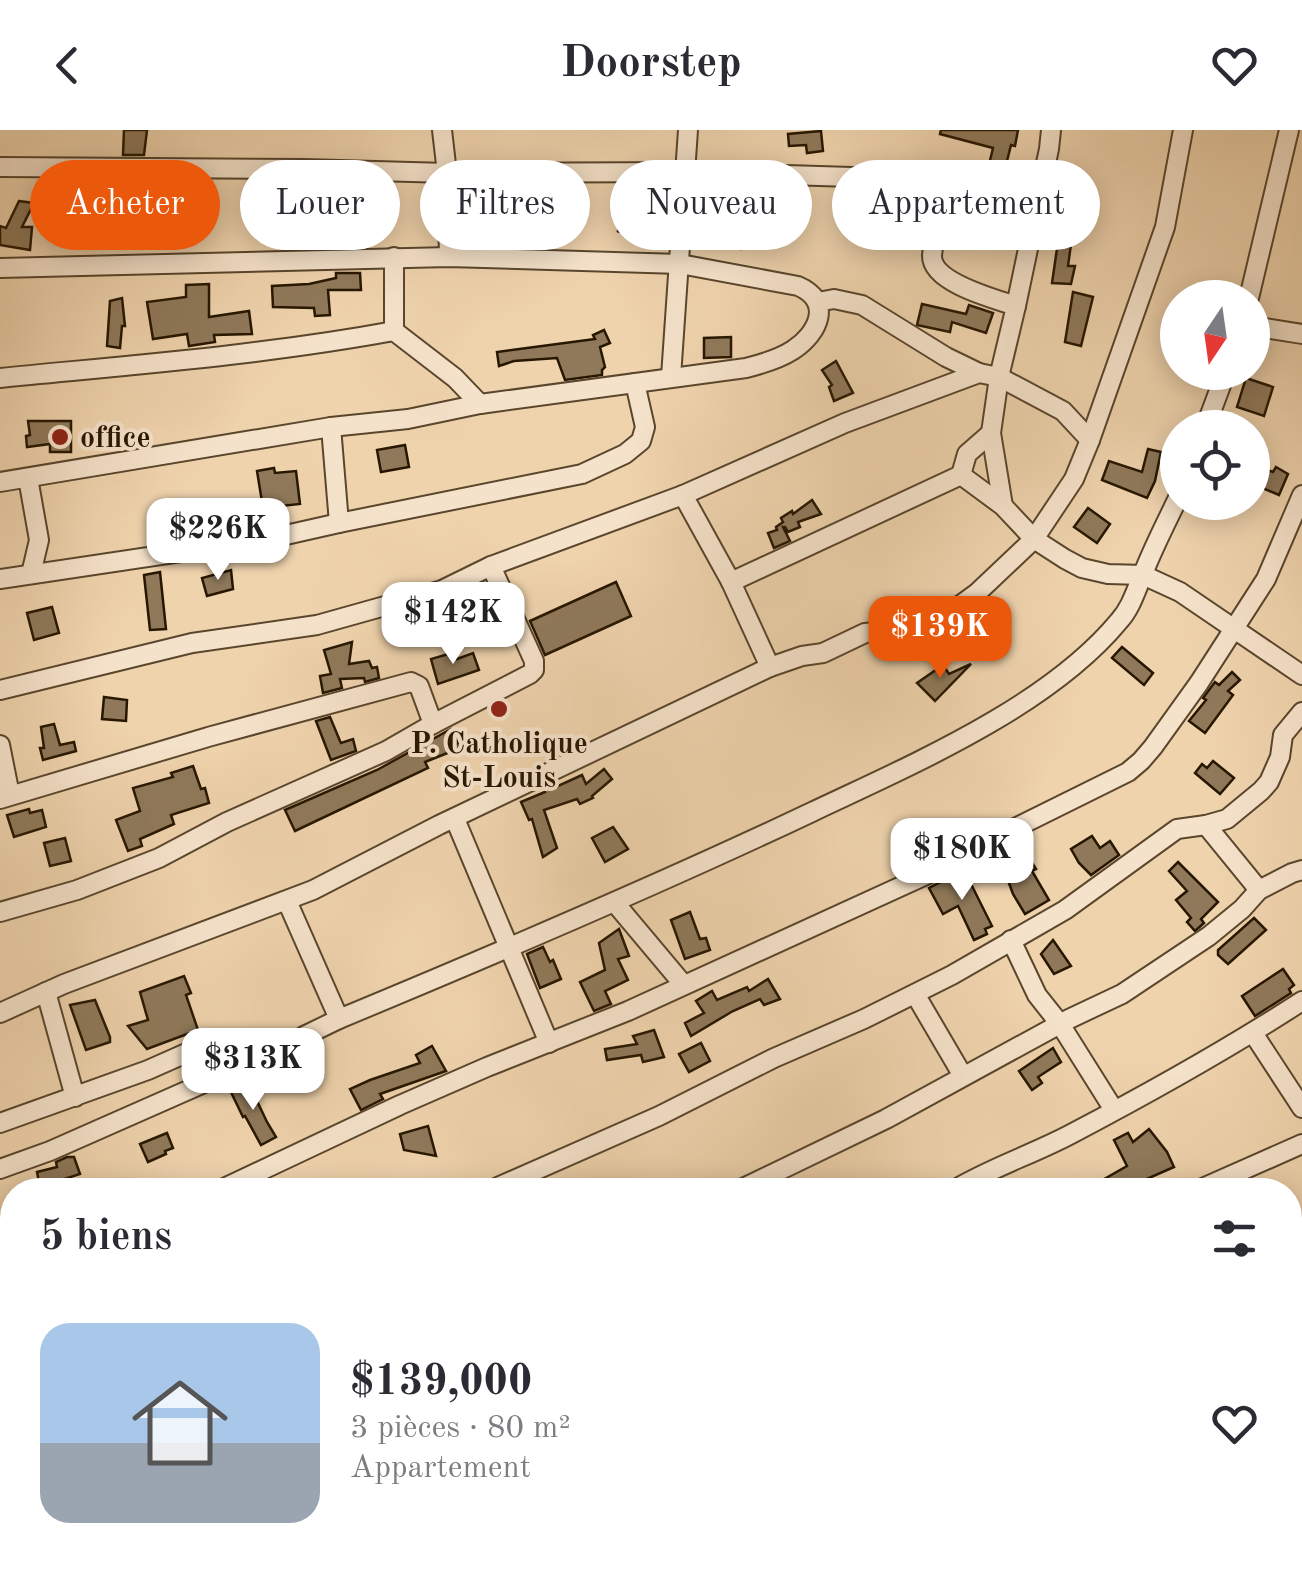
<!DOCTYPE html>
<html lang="fr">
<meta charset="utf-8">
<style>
:root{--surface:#fff;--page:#f2f2f3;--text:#2b2b33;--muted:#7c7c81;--line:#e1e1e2;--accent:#ea580c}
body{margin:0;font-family:"Old Standard TT",serif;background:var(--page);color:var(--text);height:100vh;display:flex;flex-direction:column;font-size:38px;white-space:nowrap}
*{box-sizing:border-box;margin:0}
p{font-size:32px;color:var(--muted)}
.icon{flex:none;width:55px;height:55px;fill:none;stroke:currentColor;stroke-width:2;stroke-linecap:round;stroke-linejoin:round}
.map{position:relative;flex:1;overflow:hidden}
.sheet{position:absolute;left:0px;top:1048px;width:1302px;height:392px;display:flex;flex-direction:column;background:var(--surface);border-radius:40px 40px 0 0;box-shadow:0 5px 25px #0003}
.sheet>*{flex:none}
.hud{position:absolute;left:30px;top:30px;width:1242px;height:90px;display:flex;gap:20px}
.needle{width:65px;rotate:193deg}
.controls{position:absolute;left:1160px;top:150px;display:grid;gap:20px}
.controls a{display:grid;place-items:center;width:110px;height:110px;border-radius:50%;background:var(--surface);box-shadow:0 5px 25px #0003;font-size:50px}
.price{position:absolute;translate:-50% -85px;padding:0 22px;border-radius:20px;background:#fff;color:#222;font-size:32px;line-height:65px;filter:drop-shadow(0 2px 5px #0008)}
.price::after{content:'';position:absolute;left:50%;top:60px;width:30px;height:22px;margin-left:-15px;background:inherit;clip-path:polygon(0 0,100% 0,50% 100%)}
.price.active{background:var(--accent);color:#fff}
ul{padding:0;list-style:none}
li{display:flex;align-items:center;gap:30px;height:250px;padding:0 40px}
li+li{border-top:2px solid var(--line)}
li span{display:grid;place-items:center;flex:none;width:280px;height:200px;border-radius:30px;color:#555}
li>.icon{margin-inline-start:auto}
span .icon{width:120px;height:120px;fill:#fffc;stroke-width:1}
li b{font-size:42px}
h2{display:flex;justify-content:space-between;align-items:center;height:120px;padding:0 40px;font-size:42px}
.pill{padding:0 35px;border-radius:45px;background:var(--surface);box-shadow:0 5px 25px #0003;font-size:35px;line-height:90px}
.pill.active{background:var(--accent);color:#fff}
header{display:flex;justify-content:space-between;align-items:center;height:130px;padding:0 40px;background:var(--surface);font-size:45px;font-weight:700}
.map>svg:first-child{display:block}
.building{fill:#8f795a;stroke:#271701;stroke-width:2.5}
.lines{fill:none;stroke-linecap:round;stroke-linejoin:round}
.minor-casing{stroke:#59462c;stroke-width:22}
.minor{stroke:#f5e2ca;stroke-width:18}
.poi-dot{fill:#8f2418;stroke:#f5e2ca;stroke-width:4}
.labels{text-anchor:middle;stroke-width:8;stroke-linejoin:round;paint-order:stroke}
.poi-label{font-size:30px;font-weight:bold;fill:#271701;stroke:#f5e2ca;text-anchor:start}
</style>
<header><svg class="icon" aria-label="back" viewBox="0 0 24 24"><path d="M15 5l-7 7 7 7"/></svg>Doorstep<svg class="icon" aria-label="heart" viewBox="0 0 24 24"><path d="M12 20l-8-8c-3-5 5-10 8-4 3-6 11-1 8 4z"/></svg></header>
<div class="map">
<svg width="1302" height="1439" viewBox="0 0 1302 1439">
<rect width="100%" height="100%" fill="#efd3ad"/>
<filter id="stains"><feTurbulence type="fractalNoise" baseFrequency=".002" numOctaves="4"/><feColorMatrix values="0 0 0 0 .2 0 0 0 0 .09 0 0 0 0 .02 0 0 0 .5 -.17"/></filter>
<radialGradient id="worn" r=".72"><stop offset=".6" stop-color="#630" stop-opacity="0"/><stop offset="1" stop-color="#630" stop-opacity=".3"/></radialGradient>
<!-- building -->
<g class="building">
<polygon points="124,0 147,0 144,25 123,25"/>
<polygon points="941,0 1018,0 1015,16 1011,15 1002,51 986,47 993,18 940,4"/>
<polygon points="821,1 823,21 807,23 806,15 789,16 788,4"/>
<polygon points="489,55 503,55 503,92 461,92 460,76 489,71"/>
<polygon points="72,56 89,56 89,113 71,112"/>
<polygon points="732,68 755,70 753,93 743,92 741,119 727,118"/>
<polygon points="643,69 657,70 654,111 617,101 641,98"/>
<polygon points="19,71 34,73 22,97 32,97 30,120 0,115 0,96 6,98"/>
<polygon points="1060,98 1073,100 1068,136 1075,136 1071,154 1052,153"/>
<polygon points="336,143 360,143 361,160 328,160 330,185 315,186 314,178 273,177 272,156 309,154 336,148"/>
<polygon points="209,154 209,187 249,181 252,204 214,205 215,212 189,216 187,204 153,209 147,172 186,167 186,155"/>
<polygon points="1073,162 1093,167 1081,216 1065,212"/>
<polygon points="122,168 125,196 122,196 120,218 107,216 110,171"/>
<polygon points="922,174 966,184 969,175 993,183 986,203 952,192 950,202 917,195"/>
<polygon points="604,200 610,213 600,217 605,237 602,240 602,245 565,250 557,228 514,231 499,236 497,222 595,209 593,205"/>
<polygon points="731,207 731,227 704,228 704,208"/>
<polygon points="836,231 853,263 834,271 829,257 832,255 822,240"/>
<polygon points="1246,248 1273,257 1264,286 1237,277"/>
<polygon points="28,291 71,291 71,322 50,322 50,314 27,317 26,306 30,305"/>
<polygon points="405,315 409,337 381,342 377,320"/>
<polygon points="1148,319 1161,322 1155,351 1147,368 1102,350 1109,331 1142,342"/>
<polygon points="1276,337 1288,344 1279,365 1253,354 1262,338 1273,342"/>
<polygon points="274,338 275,343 296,341 300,374 263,378 257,341"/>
<polygon points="812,370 821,384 798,392 800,397 788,402 785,397 783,397 790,411 774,418 768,403 777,400 776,397 783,392 781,388 792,381 793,384"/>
<polygon points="1088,378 1110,394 1097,413 1074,397"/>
<polygon points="231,440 233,459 207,466 202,448"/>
<polygon points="160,442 166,499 150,500 144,445"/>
<polygon points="616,452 631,486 545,525 530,491"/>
<polygon points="52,477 59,503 34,510 27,483"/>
<polygon points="352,512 349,534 369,531 372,538 377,537 379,548 365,552 364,548 340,549 342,558 323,563 320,546 331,544 324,520"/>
<polygon points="1122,517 1153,543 1144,555 1112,528"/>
<polygon points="455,522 457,529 473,523 479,540 438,554 431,529"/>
<polygon points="971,534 935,571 917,553 943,535 949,544"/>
<polygon points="1232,542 1240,550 1228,561 1233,565 1205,603 1189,591 1206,570 1203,568 1215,552 1219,555"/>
<polygon points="104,567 127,570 126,591 102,589"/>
<polygon points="330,587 340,611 341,613 353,609 356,621 331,630 316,591"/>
<polygon points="54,594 60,615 74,612 76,621 43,630 40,618 44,618 41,597"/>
<polygon points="451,599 460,618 425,632 428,638 295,701 285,680 377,640"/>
<polygon points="1213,631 1234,648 1220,664 1195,643 1202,634 1207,638"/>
<polygon points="193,636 201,659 205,658 209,673 171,685 174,694 140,709 142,716 128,721 116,690 140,681 133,658 173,647 171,643"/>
<polygon points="604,639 612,649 592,666 593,668 580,674 577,669 544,680 557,718 543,727 532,689 529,690 521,672 545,662 544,659 554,654 556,657 582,645 586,654"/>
<polygon points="29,679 30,683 42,680 46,697 14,707 7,685"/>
<polygon points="613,697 628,719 605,732 592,708"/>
<polygon points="1092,706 1100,718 1110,711 1119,725 1091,745 1079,733 1071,719"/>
<polygon points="65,708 71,731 50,736 44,713"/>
<polygon points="1021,715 1036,739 1032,741 1049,770 1025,784 1013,764 1000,729"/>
<polygon points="1178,732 1218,772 1201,789 1204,793 1195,801 1187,792 1191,788 1176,770 1187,761 1169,741"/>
<polygon points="964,740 992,796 985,799 987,804 974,810 958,776 943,784 929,758"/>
<polygon points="690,782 700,809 706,808 710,820 685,829 671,790"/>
<polygon points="1254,788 1266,800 1228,834 1218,825 1218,820"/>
<polygon points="619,799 629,826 618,829 628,850 605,861 611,874 594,881 580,852 605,840 599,813"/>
<polygon points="1053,810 1071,836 1054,844 1041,824"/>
<polygon points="543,817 550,832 553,830 561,849 540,858 527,824"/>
<polygon points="1283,839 1294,855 1289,859 1291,863 1255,886 1242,866"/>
<polygon points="184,846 191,863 186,865 198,900 147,919 128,896 148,890 140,862"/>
<polygon points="768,849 780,869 764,875 760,869 733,881 691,906 685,893 704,883 696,871 712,861 717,870 747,857 749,861"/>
<polygon points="95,870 110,907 110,912 86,920 70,875"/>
<polygon points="654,900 664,927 643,932 641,925 607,930 605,919 637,914 633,906"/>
<polygon points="701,913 710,931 689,942 679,924"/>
<polygon points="432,916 446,941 380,964 383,969 361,980 350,959 370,950 420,933 416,925"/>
<polygon points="1053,918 1061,932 1038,947 1042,953 1032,960 1019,941"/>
<polygon points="249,954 267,992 276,1007 261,1015 245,986 243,987 230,960"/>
<polygon points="428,996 436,1026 404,1020 400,1004"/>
<polygon points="1149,999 1167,1022 1174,1037 1135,1054 1138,1060 1122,1060 1119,1054 1108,1060 1085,1060 1127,1036 1114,1010 1128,1003 1133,1012"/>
<polygon points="167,1003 173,1018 165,1021 166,1024 148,1032 140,1014"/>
<polygon points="67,1027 74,1027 80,1044 40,1057 37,1042 57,1037 56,1032"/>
</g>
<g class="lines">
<!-- minor casing -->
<g class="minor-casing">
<g id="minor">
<polyline points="442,0 447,43 449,127"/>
<path d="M0,37L304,39L447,43L686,42L852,47L925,56L951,63L953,67C946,84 933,107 932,126C932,153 995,169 1016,176L999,247L991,303L1003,376"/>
<polyline points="394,127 394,201"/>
<path d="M0,138L449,127L680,134L798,156C833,171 819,203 793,220C779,229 762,234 746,238L480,274L408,289L331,297L0,352"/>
<polyline points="1249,168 1289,0"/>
<polyline points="818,172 834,169 862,175 946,227 979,243"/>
<polyline points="1016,176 1049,19 1051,0"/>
<polyline points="1252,196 1302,204"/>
<polyline points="671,247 688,0"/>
<path d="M0,248C131,235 264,225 394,201L455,248L480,274"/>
<polyline points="331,297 339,393"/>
<polyline points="1205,298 1226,242"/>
<polyline points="961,345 1003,376 1034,409 1065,429 1082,438 1108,444 1143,445 1180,462 1302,545"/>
<polyline points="28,348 39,410 31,444"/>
<polyline points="683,365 731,452 961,345 967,324 991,303"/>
<polyline points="0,449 268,409 339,393 582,344 625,324 641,311 645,297 635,253"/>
<polyline points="731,452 770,537"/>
<polyline points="0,560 192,513 317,495 442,460 491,436"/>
<polyline points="0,615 10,665"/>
<polyline points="0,669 208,607 411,552 419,556 433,594"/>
<polyline points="455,689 549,913"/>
<polyline points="1206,695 1259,760"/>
<polyline points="287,771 339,889"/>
<polyline points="615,773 683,854"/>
<polyline points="0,782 77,760 159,728 227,692 386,621 433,594 530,544 534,540 534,531 491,436 683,365 845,293 979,243 999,247 1063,281 1090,310"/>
<polyline points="1011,810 1037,865 1060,894 1114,980"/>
<polyline points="46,862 75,967"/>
<polyline points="915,864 963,946"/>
<polyline points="0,883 64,854 313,760 439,695 770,537 802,526 823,523 865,503 894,500 914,505 921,504 977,463 1034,409 1074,349 1090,310 1165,97 1183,0"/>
<polyline points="1253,903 1302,978"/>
<polyline points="0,993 148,940 200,917 207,919 210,926 211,950"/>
<path d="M0,1039L50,1021L211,950L248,941L267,933L278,927L304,906L339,889C498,823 656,756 812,682C911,635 1048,577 1119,491C1131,478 1136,460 1143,444C1153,418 1166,393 1178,368"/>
<polyline points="220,1060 400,975 487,937 628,881 950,734 1013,699 1128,642 1141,631 1153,617 1199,553 1266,449 1302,365"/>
<polyline points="491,1060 659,986 774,928 864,889 952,845 1065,780 1177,699 1206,695 1227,689 1261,661 1269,652 1280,627 1283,605 1302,582"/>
<polyline points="739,1060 886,989 1069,889 1122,864 1209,806 1242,779 1259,760 1292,743 1302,740"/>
<path d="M954,1060C992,1037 1034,1024 1073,1003C1151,962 1228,919 1302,871"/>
<polyline points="1198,1060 1302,1014"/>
<polyline points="1290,1119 1302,1112"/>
<polyline points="0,1139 12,1135"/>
<polyline points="1290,1242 1302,1236"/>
<polyline points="0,1264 12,1260"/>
<polyline points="1290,1302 1302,1296"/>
<polyline points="0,1402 12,1396"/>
<polyline points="197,1439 223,1428"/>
<polyline points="456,1439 478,1428"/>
<polyline points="703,1439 725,1428"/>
<polyline points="908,1439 931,1428"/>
<polyline points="1042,1439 1062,1428"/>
</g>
</g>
<!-- minor -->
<use href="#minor" class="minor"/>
</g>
<!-- markers -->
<g class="poi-dot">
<circle cx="60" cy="307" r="10"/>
<circle cx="499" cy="579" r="10"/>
</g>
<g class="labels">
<!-- poi labels -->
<g class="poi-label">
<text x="80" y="317">office</text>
<text x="499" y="623" text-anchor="middle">P. Catholique<tspan x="499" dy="34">St-Louis</tspan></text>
</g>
</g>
<rect width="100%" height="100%" filter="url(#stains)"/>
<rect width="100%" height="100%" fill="url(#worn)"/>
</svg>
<div class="controls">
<a><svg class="needle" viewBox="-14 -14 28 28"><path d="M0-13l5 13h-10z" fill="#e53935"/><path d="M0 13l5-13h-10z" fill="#7c7c81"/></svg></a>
<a><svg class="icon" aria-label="locate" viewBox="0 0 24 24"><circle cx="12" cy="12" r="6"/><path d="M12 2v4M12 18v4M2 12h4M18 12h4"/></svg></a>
</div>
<b class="price" style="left:218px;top:453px">$226K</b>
<b class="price" style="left:453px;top:537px">$142K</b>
<b class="price active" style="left:940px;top:551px">$139K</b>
<b class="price" style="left:962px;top:773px">$180K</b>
<b class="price" style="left:253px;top:983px">$313K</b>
<div class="hud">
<a class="pill active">Acheter</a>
<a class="pill">Louer</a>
<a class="pill">Filtres</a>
<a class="pill">Nouveau</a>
<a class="pill">Appartement</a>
</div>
<section class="sheet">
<h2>5 biens<svg class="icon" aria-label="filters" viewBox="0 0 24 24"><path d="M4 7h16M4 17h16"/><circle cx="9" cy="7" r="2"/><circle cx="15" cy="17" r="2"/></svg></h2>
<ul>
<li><span style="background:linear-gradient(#a9c7e8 60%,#9aa5b1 0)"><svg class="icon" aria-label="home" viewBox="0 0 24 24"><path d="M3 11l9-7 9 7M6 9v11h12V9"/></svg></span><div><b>$139,000</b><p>3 pièces · 80 m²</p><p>Appartement</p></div><svg class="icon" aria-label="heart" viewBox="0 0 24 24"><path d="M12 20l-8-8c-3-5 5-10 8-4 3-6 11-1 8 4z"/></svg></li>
</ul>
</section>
</div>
